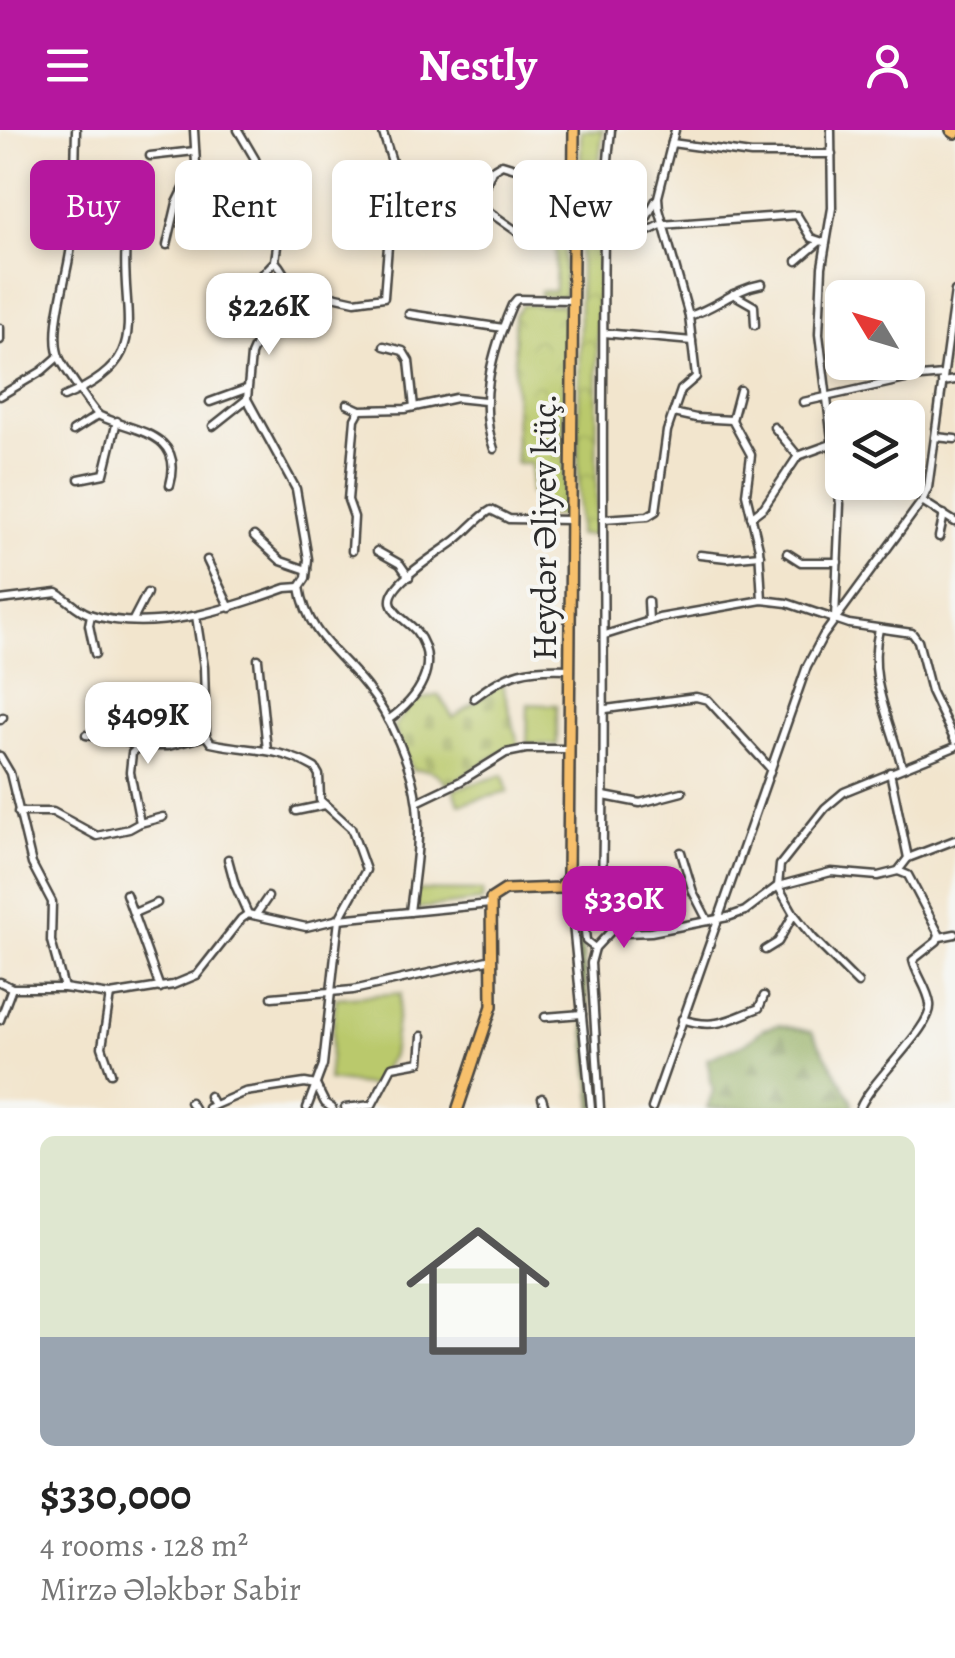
<!DOCTYPE html>
<meta charset="utf-8">
<style>
:root{--surface:#fff;--page:#f2f2f2;--text:#222;--muted:#767676;--line:#e0e0e0;--accent:#b5179e}
body{margin:0;font-family:Alegreya,serif;background:var(--page);color:var(--text);height:100vh;display:flex;flex-direction:column;font-size:38px;white-space:nowrap}
*{box-sizing:border-box;margin:0}
p{font-size:32px;color:var(--muted)}
.icon{flex:none;width:55px;height:55px;fill:none;stroke:currentColor;stroke-width:2;stroke-linecap:round;stroke-linejoin:round}
.map{position:relative;height:978px;overflow:hidden}
.drawer{display:flex;flex-direction:column;background:var(--surface);flex:1}
.drawer>*{flex:none}
.hud{position:absolute;left:30px;top:30px;width:895px;height:90px;display:flex;gap:20px}
.needle{width:65px;rotate:308deg}
.controls{position:absolute;left:825px;top:150px;display:grid;gap:20px}
.controls a{display:grid;place-items:center;width:100px;height:100px;border-radius:15px;background:var(--surface);box-shadow:0 5px 15px #0003;font-size:50px}
.price{position:absolute;translate:-50% -85px;padding:0 22px;border-radius:20px;background:#fff;color:#222;font-size:32px;line-height:65px;filter:drop-shadow(0 2px 5px #0008)}
.price::after{content:'';position:absolute;left:50%;top:60px;width:30px;height:22px;margin-left:-15px;background:inherit;clip-path:polygon(0 0,100% 0,50% 100%)}
.price.current{background:var(--accent);color:#fff}
ul{padding:0;list-style:none}
li{display:grid;align-content:center;gap:20px;height:530px;padding:0 40px}
li+li{border-top:2px solid var(--line)}
li span{display:grid;place-items:center;height:310px;border-radius:15px;color:#555}
li>.icon{margin-inline-start:auto}
span .icon{width:180px;height:180px;fill:#fffc;stroke-width:1}
li b{font-size:42px}
.tag{padding:0 35px;border-radius:15px;background:var(--surface);box-shadow:0 5px 15px #0003;font-size:35px;line-height:90px}
.tag.current{background:var(--accent);color:#fff}
header{display:flex;justify-content:space-between;align-items:center;height:130px;padding:0 40px;background:var(--accent);color:#fff;font-size:45px;font-weight:700}
.map>svg:first-child{display:block}
.grass{fill:#bac96c;stroke:#727a4c;stroke-width:2.5}
.forest{fill:url(#forest-firs);stroke:#5f6c46;stroke-width:2.5}
.cemetery{fill:url(#cemetery-stones);stroke:#727a4c;stroke-width:2.5}
.park{fill:url(#park-crowns);stroke:#727a4c;stroke-width:2.5}
.lines{fill:none;stroke-linecap:round;stroke-linejoin:round}
.minor-casing{stroke:#494743;stroke-width:11}
.major-casing{stroke:#494743;stroke-width:14}
.highway-casing{stroke:#494743;stroke-width:16}
.minor{stroke:#fff;stroke-width:6}
.major{stroke:#f7c06c;stroke-width:9}
.highway{stroke:#f7c06c;stroke-width:11}
.labels{text-anchor:middle;stroke-width:8;stroke-linejoin:round;paint-order:stroke}
.street-label{font-size:35px;fill:#2b2b2b;stroke:#f6f6f2}
</style>
<header><svg class="icon" aria-label="menu" viewBox="0 0 24 24"><path d="M4 6h16M4 12h16M4 18h16"/></svg>Nestly<svg class="icon" aria-label="person" viewBox="0 0 24 24"><circle cx="12" cy="8" r="4"/><path d="M4 21q1-7 8-7t8 7"/></svg></header>
<div class="map">
<svg width="955" height="978" viewBox="0 0 955 978">
<defs>
<pattern id="forest-firs" width="22" height="20" patternUnits="userSpaceOnUse" patternTransform="scale(2.5)"><rect width="22" height="20" fill="#93ad60"/><path d="M5 1l3.5 6h-7zM16 11l3.5 6h-7z" fill="#788d4f"/></pattern>
<pattern id="cemetery-stones" width="16" height="16" patternUnits="userSpaceOnUse" patternTransform="scale(2.5)"><rect width="16" height="16" fill="#bac96c"/><path d="M2 7V4a2 2 0 0 1 4 0v3zM10 15v-3a2 2 0 0 1 4 0v3z" fill="#a0ad5e"/></pattern>
<pattern id="park-crowns" width="20" height="18" patternUnits="userSpaceOnUse" patternTransform="scale(2.5)"><rect width="20" height="18" fill="#bac96c"/><path d="M2 6a3 3 0 1 1 6 0M12 15a3 3 0 1 1 6 0" fill="none" stroke="#a0ad5e"/></pattern>
</defs>
<rect width="100%" height="100%" fill="#f6f6f2"/>
<filter id="ink" filterUnits="userSpaceOnUse"><feTurbulence type="fractalNoise" baseFrequency=".01" numOctaves="2"/><feDisplacementMap in="SourceGraphic" scale="20" xChannelSelector="R" yChannelSelector="G"/><feConvolveMatrix kernelMatrix="1 2 1 2 8 2 1 2 1" color-interpolation-filters="sRGB"/></filter>
<filter id="wash" filterUnits="userSpaceOnUse"><feTurbulence type="fractalNoise" baseFrequency=".0048" numOctaves="4" result="noise"/><feDisplacementMap in="SourceGraphic" scale="40" xChannelSelector="R" yChannelSelector="G"/><feGaussianBlur stdDeviation="2.25" result="paint"/><feColorMatrix in="noise" values="0 0 0 0 0 0 0 0 0 0 0 0 0 0 0 0 0 1.4 0 .05"/><feComposite in="paint" operator="in"/></filter>
<g filter="url(#wash)">
<rect width="100%" height="100%" fill="#f2e5cd"/>
<!-- grass -->
<g class="grass">
<polygon points="556,104 565,104 564,167 540,166 540,161 555,161"/>
<polygon points="528,574 557,575 557,615 527,614"/>
<polygon points="503,645 508,662 459,674 454,659"/>
<polygon points="401,863 392,926 372,956 328,950 336,868"/>
</g>
<!-- forest -->
<g class="forest">
<polygon points="573,771 578,771 597,978 593,978"/>
<polygon points="779,895 812,902 852,970 853,978 707,978 713,961 707,929 746,913 763,899"/>
</g>
<!-- cemetery -->
<path class="cemetery" d="M502,553L519,616L512,620L509,617L447,656C438,640 429,639 412,640L394,597L413,571L439,565L453,588Z"/>
<!-- park -->
<g class="park">
<polygon points="581,0 603,0 599,33 596,405 578,405"/>
<polygon points="522,175 564,175 564,386 540,385 540,364 530,364 531,334 516,333 514,185"/>
<polygon points="415,760 483,761 482,771 414,779"/>
</g>
</g>
<g filter="url(#ink)">
<g class="lines">
<!-- minor casing -->
<g class="minor-casing">
<g id="minor">
<path d="M76,0C75,38 75,77 71,116C68,144 48,203 60,229C64,237 94,283 100,286C134,302 185,302 170,355"/>
<polyline points="238,0 255,29 269,67 277,116 275,131 261,146 255,191 258,209 251,225 247,269 296,359 308,429 306,448 300,457"/>
<polyline points="382,0 406,76"/>
<polyline points="831,0 832,78 822,137 819,204 840,374 835,488"/>
<polyline points="672,13 751,24 832,24"/>
<polyline points="150,26 195,21"/>
<polyline points="478,74 522,105 572,101"/>
<polyline points="604,104 630,110 661,95 797,85 811,108 826,113"/>
<polyline points="636,108 656,70"/>
<polyline points="167,115 177,73 196,34 194,0"/>
<path d="M275,131C292,150 293,172 297,197"/>
<polyline points="797,131 819,112"/>
<polyline points="733,164 754,176 755,195"/>
<path d="M295,170L328,165L355,171L384,167L390,90C421,66 440,71 478,74L492,40L502,34L525,41L573,39"/>
<polyline points="409,184 503,198"/>
<path d="M689,186C716,178 734,159 762,154"/>
<polyline points="0,198 0,210"/>
<polyline points="604,203 692,211"/>
<polyline points="384,216 403,221 409,231 414,277"/>
<polyline points="942,252 955,250"/>
<polyline points="0,266 42,241 58,227"/>
<path d="M64,267C157,228 119,188 126,111"/>
<polyline points="210,272 246,259"/>
<polyline points="803,272 910,248 943,245"/>
<polyline points="347,274 360,280"/>
<polyline points="673,283 696,288 732,290 751,325 746,364 759,418 762,470"/>
<polyline points="732,290 740,260"/>
<polyline points="213,296 247,269"/>
<polyline points="774,297 798,326"/>
<polyline points="73,301 98,285"/>
<polyline points="936,307 955,309"/>
<path d="M494,319C477,272 493,219 512,175L517,169L573,170"/>
<polyline points="79,349 104,344 117,291"/>
<polyline points="922,371 955,392"/>
<polyline points="751,387 764,377 798,326 834,313"/>
<polyline points="603,389 648,386 656,381 667,301 681,260 696,247 689,186 659,79 658,67 675,0"/>
<polyline points="254,406 281,431 307,440"/>
<polyline points="939,407 944,384"/>
<polyline points="352,421 354,387 348,370 355,289 360,280 405,279 456,268 485,271"/>
<polyline points="377,421 400,434 409,447"/>
<polyline points="787,423 801,432 838,432"/>
<polyline points="700,425 727,428 760,425"/>
<polyline points="207,430 230,478"/>
<path d="M0,470L57,463C68,469 77,480 89,484C151,505 228,479 286,458L300,457C307,504 339,522 366,556C391,587 412,636 417,675C421,709 414,748 410,782"/>
<polyline points="648,471 649,491"/>
<polyline points="91,485 89,495 95,524"/>
<polyline points="133,490 147,463"/>
<path d="M879,499C867,550 890,588 902,637"/>
<polyline points="605,505 659,488 762,470 787,473 849,494 912,503 918,511 931,561 955,611"/>
<polyline points="258,529 267,620"/>
<path d="M474,568C509,541 527,537 570,539"/>
<polyline points="606,579 696,567 708,570 770,638"/>
<polyline points="0,590 3,587"/>
<path d="M388,590C418,569 442,535 416,501C409,492 392,484 391,472C388,452 443,421 456,410C468,401 477,388 491,380L509,389L571,390"/>
<polyline points="86,605 126,611 136,617"/>
<path d="M206,606L211,613C251,622 277,616 315,638L319,645L320,670L351,698L366,740L339,789L323,935L307,978"/>
<polyline points="0,626 10,643 32,734 52,772 51,811 64,858"/>
<polyline points="890,642 908,728"/>
<polyline points="604,666 640,673 682,662"/>
<polyline points="417,672 461,651 506,623 526,619 569,619"/>
<polyline points="296,681 325,675"/>
<polyline points="18,682 53,682 97,706 129,699 140,693 130,642 132,623 140,616 168,616 206,606 204,537 196,486"/>
<polyline points="140,693 163,687"/>
<polyline points="681,722 693,762 708,791"/>
<polyline points="228,729 235,755 248,784"/>
<polyline points="564,755 577,767 600,773 613,799 626,803 651,802 728,787 745,781 778,756 831,742 878,746 898,741 908,728 955,710"/>
<polyline points="570,763 591,978"/>
<polyline points="126,764 160,858"/>
<polyline points="582,769 586,811 595,818"/>
<path d="M598,771L602,757C606,590 602,424 603,257C604,171 601,85 611,0"/>
<polyline points="134,783 157,773"/>
<polyline points="257,783 268,767"/>
<polyline points="940,807 955,804"/>
<polyline points="765,820 778,812 794,784"/>
<polyline points="0,852 12,858 64,858 110,865 173,855 197,845 241,789 248,784 306,797 339,789 490,774"/>
<polyline points="858,853 813,808 794,784 778,756 780,735 825,678 844,662 955,617"/>
<polyline points="110,865 102,917 111,943"/>
<polyline points="272,867 353,860 492,829"/>
<polyline points="545,887 582,884"/>
<path d="M682,889C715,900 729,890 759,878L764,866"/>
<polyline points="0,890 12,858"/>
<polyline points="316,955 325,973 332,978"/>
<polyline points="209,966 214,975"/>
<polyline points="542,968 545,978"/>
<polyline points="190,972 194,978"/>
<polyline points="208,978 245,962 305,953 316,955"/>
<polyline points="345,978 372,975 392,937 420,932 422,906"/>
<polyline points="600,978 591,833 595,818 613,799"/>
<polyline points="652,978 807,536 823,506 922,371 928,358 955,161"/>
<path d="M860,978C871,950 934,896 930,874C928,858 916,845 913,830L937,811L939,804L908,745L898,741"/>
</g>
</g>
<!-- major casing -->
<g class="major-casing">
<polyline id="major" points="458,978 492,876 491,769 505,760 560,758 568,747 574,0"/>
</g>
<!-- highway casing -->
<g class="highway-casing">
<polyline id="highway" points="952,0 955,2"/>
</g>
<!-- minor -->
<use href="#minor" class="minor"/>
<!-- major -->
<use href="#major" class="major"/>
<!-- highway -->
<use href="#highway" class="highway"/>
</g>
</g>
<g class="labels">
<!-- street labels -->
<g class="street-label">
<text transform="translate(544 397) rotate(-90)" y="12">Heydər Əliyev küç.</text>
</g>
</g>
</svg>
<div class="controls">
<a><svg class="needle" viewBox="-14 -14 28 28"><path d="M0-13l5 13h-10z" fill="#e53935"/><path d="M0 13l5-13h-10z" fill="#767676"/></svg></a>
<a><svg class="icon" aria-label="layers" viewBox="0 0 24 24"><path d="M12 4l9 5-9 5-9-5zM3 14l9 5 9-5"/></svg></a>
</div>
<b class="price" style="left:269px;top:228px">$226K</b>
<b class="price" style="left:148px;top:637px">$409K</b>
<b class="price current" style="left:624px;top:821px">$330K</b>
<div class="hud">
<a class="tag current">Buy</a>
<a class="tag">Rent</a>
<a class="tag">Filters</a>
<a class="tag">New</a>
</div>
</div>
<section class="drawer">
<ul>
<li><span style="background:linear-gradient(#dfe7d0 65%,#9aa5b1 0)"><svg class="icon" aria-label="home" viewBox="0 0 24 24"><path d="M3 11l9-7 9 7M6 9v11h12V9"/></svg></span><div><b>$330,000</b><p>4 rooms · 128 m²</p><p>Mirzə Ələkbər Sabir</p></div></li>
</ul>
</section>
